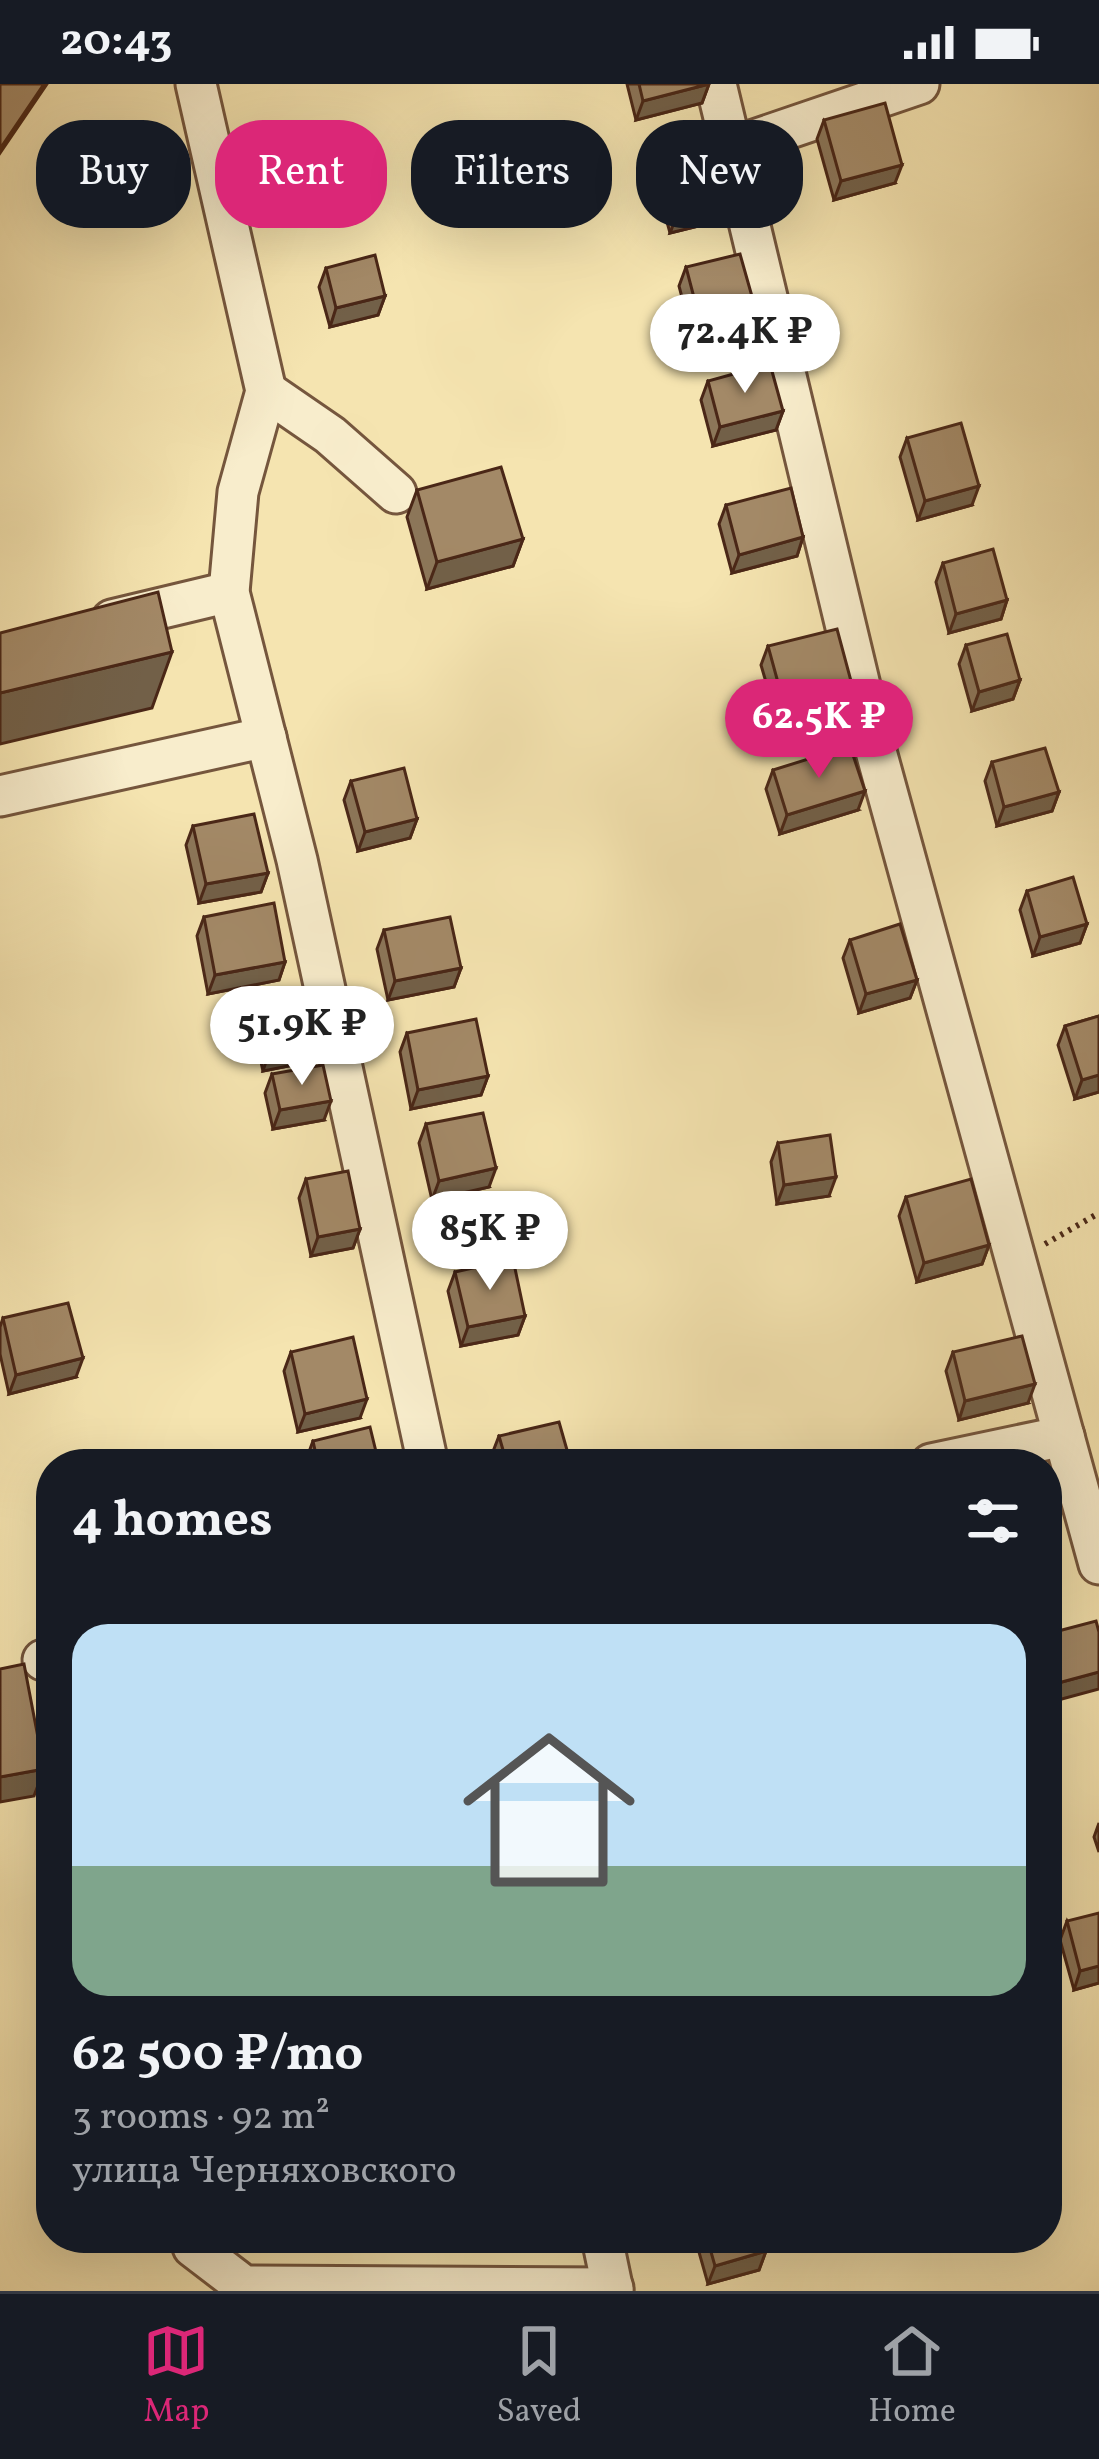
<!DOCTYPE html>
<meta charset="utf-8">
<style>
:root{--surface:#171b24;--page:#242831;--text:#f1f3f6;--muted:#9ea1a6;--line:#363941;--accent:#db2777}
body{margin:0;font-family:Vollkorn,serif;background:var(--page);color:var(--text);height:100vh;display:flex;flex-direction:column;font-size:45px;white-space:nowrap}
*{box-sizing:border-box;margin:0}
p{font-size:39px;color:var(--muted)}
.icon{flex:none;width:66px;height:66px;fill:none;stroke:currentColor;stroke-width:2;stroke-linecap:round;stroke-linejoin:round}
.map{position:relative;flex:1;overflow:hidden}
.sheet{position:absolute;left:36px;top:1365px;width:1026px;height:804px;display:flex;flex-direction:column;background:var(--surface);border-radius:48px;box-shadow:0 12px 48px #0002}
.sheet>*{flex:none}
.hud{position:absolute;left:36px;top:36px;width:1029px;height:108px;display:flex;gap:24px}
.price{position:absolute;translate:-50% -102px;padding:0 27px;border-radius:42px;background:#fff;color:#222;font-size:39px;line-height:78px;filter:drop-shadow(0 3px 6px #0008)}
.price::after{content:'';position:absolute;left:50%;top:72px;width:36px;height:27px;margin-left:-18px;background:inherit;clip-path:polygon(0 0,100% 0,50% 100%)}
.price.active{background:var(--accent);color:#fff}
ul{padding:0;list-style:none}
li{display:grid;align-content:center;gap:24px;height:636px;padding:0 36px}
li span{display:grid;place-items:center;height:372px;border-radius:36px;color:#555}
li>.icon{margin-inline-start:auto}
span .icon{width:216px;height:216px;fill:#fffc;stroke-width:1}
li b{font-size:51px}
h2{display:flex;justify-content:space-between;align-items:center;height:144px;padding:0 36px;font-size:51px}
.chip{padding:0 42px;border-radius:48px;background:var(--surface);box-shadow:0 12px 48px #0002;font-size:42px;line-height:108px}
.chip.active{background:var(--accent);color:#fff}
.status{display:flex;justify-content:space-between;align-items:center;height:84px;padding:0 60px;background:var(--surface);direction:ltr}
.status svg{height:33px;fill:currentColor}
.tab-bar{display:flex;justify-content:space-around;align-items:center;height:168px;border-top:3px solid var(--line);background:var(--surface);font-size:33px;color:var(--muted)}
.tab-bar a{display:grid;justify-items:center;gap:6px}
.tab-bar .active{color:var(--accent)}
.map>svg:first-child{display:block}
.lines{fill:none;stroke-linecap:round;stroke-linejoin:round}
.minor-casing{stroke:#75563d;stroke-width:45}
.path{stroke:#4a2717;stroke-width:6;stroke-dasharray:3 6;stroke-linecap:butt}
.minor{stroke:#f8edcc;stroke-width:39}
.wall{fill:#8c7659;stroke:#4a2717;stroke-width:3}
.shaded-wall{fill:#726048;stroke:#4a2717;stroke-width:3}
.building{fill:#a38967;stroke:#4a2717;stroke-width:3}
</style>
<div class="status"><b>20:43</b><svg viewBox="0 0 49 12"><path d="M0 12V9h3v3zM5 12V6h3v6zM10 12V3h3v9zM15 12V0h3v12zM26 1h20v11H26zM47 4h2v5h-2z"/></svg></div>
<div class="map">
<svg width="1099" height="2207" viewBox="0 0 1099 2207">
<rect width="100%" height="100%" fill="#f5e4b0"/>
<filter id="stains"><feTurbulence type="fractalNoise" baseFrequency=".00167" numOctaves="4"/><feColorMatrix values="0 0 0 0 .2 0 0 0 0 .09 0 0 0 0 .02 0 0 0 .5 -.17"/></filter>
<radialGradient id="worn" r=".72"><stop offset=".6" stop-color="#630" stop-opacity="0"/><stop offset="1" stop-color="#630" stop-opacity=".3"/></radialGradient>
<g class="lines">
<!-- minor casing -->
<g class="minor-casing">
<g id="minor">
<polyline points="196,0 266,307 238,408 229,508 297,776 428,1380"/>
<polyline points="716,0 874,660 1099,1480"/>
<polyline points="731,64 919,0"/>
<polyline points="266,307 330,351 396,409"/>
<polyline points="112,536 229,508"/>
<polyline points="0,712 266,653"/>
<polyline points="931,1380 1064,1352"/>
<polyline points="43,1576 51,1575"/>
<polyline points="602,2154 613,2207"/>
<polyline points="193,2163 244,2202 613,2204"/>
</g>
</g>
<!-- path -->
<polyline class="path" points="1045,1160 1099,1129"/>
<!-- minor -->
<use href="#minor" class="minor"/>
</g>
<!-- wall -->
<g class="wall">
<polygon points="627,0 709,0 702,19 636,36"/>
<polygon points="824,36 895,99 834,116 817,55"/>
<polygon points="665,86 727,135 670,149 658,105"/>
<polygon points="686,183 746,235 691,248 679,202"/>
<polygon points="326,184 385,212 378,231 330,243 319,203"/>
<polygon points="708,297 783,327 776,346 713,362 701,316"/>
<polygon points="907,354 972,421 918,436 900,373"/>
<polygon points="417,406 523,455 513,482 427,505 407,433"/>
<polygon points="726,421 803,453 797,472 732,489 719,440"/>
<polygon points="943,479 1007,516 1001,535 949,549 936,498"/>
<polygon points="966,561 1020,596 1013,615 972,627 959,580"/>
<polygon points="768,562 845,616 777,636 761,581"/>
<polygon points="992,678 1059,708 1052,727 997,742 985,697"/>
<polygon points="773,686 858,726 780,750 766,705"/>
<polygon points="351,697 417,735 410,754 358,767 344,716"/>
<polygon points="193,742 268,789 261,808 199,819 186,761"/>
<polygon points="1027,807 1087,840 1080,859 1033,872 1020,826"/>
<polygon points="204,833 285,878 279,896 208,910 197,852"/>
<polygon points="384,846 461,884 454,903 388,916 377,865"/>
<polygon points="850,856 917,896 910,914 859,929 843,874"/>
<polygon points="261,928 326,957 319,976 263,987 254,947"/>
<polygon points="1099,932 1099,1008 1075,1015 1058,961 1065,942"/>
<polygon points="407,949 488,992 481,1011 411,1025 400,968"/>
<polygon points="272,990 324,1036 273,1045 265,1009"/>
<polygon points="426,1040 489,1103 432,1116 419,1059"/>
<polygon points="778,1059 829,1112 777,1120 771,1078"/>
<polygon points="306,1095 360,1145 353,1164 311,1172 299,1114"/>
<polygon points="906,1113 989,1161 982,1180 917,1198 899,1132"/>
<polygon points="455,1188 525,1232 518,1251 461,1262 448,1207"/>
<polygon points="3,1234 76,1293 9,1310 0,1270 0,1243"/>
<polygon points="291,1268 360,1334 298,1348 284,1287"/>
<polygon points="953,1268 1028,1319 959,1336 946,1287"/>
<polygon points="499,1352 571,1380 495,1380 492,1370"/>
<polygon points="313,1357 379,1380 307,1380 306,1376"/>
<polygon points="49,1440 51,1440 51,1494 43,1459"/>
<polygon points="1099,1739 1099,1768 1094,1753"/>
<polygon points="1067,1837 1099,1899 1074,1906 1060,1856"/>
<polygon points="695,2154 762,2154 766,2167 759,2186 708,2200"/>
</g>
<!-- shaded-wall -->
<g class="shaded-wall">
<polygon points="44,0 47,0 0,69 0,65"/>
<polygon points="709,0 702,19 636,36 643,17"/>
<polygon points="902,81 895,99 834,116 841,97"/>
<polygon points="734,116 727,135 670,149 677,131"/>
<polygon points="385,212 378,231 330,243 336,224"/>
<polygon points="753,216 746,235 691,248 698,229"/>
<polygon points="783,327 776,346 713,362 720,343"/>
<polygon points="979,402 972,421 918,436 925,417"/>
<polygon points="803,453 797,472 732,489 739,471"/>
<polygon points="523,455 513,482 427,505 437,478"/>
<polygon points="1007,516 1001,535 949,549 956,530"/>
<polygon points="172,568 152,624 0,660 0,609"/>
<polygon points="1020,596 1013,615 972,627 979,608"/>
<polygon points="851,597 845,616 777,636 783,617"/>
<polygon points="865,707 858,726 780,750 787,731"/>
<polygon points="1059,708 1052,727 997,742 1004,723"/>
<polygon points="417,735 410,754 358,767 365,748"/>
<polygon points="268,789 261,808 199,819 206,800"/>
<polygon points="1087,840 1080,859 1033,872 1040,853"/>
<polygon points="285,878 279,896 208,910 215,891"/>
<polygon points="461,884 454,903 388,916 395,897"/>
<polygon points="917,896 910,914 859,929 866,910"/>
<polygon points="326,957 319,976 263,987 269,968"/>
<polygon points="1099,991 1099,1008 1075,1015 1082,996"/>
<polygon points="488,992 481,1011 411,1025 418,1006"/>
<polygon points="331,1017 324,1036 273,1045 280,1026"/>
<polygon points="496,1084 489,1103 432,1116 439,1097"/>
<polygon points="836,1093 829,1112 777,1120 784,1101"/>
<polygon points="360,1145 353,1164 311,1172 318,1153"/>
<polygon points="989,1161 982,1180 917,1198 924,1179"/>
<polygon points="525,1232 518,1251 461,1262 468,1243"/>
<polygon points="83,1274 76,1293 9,1310 16,1291"/>
<polygon points="1035,1300 1028,1319 959,1336 965,1317"/>
<polygon points="367,1315 360,1334 298,1348 305,1330"/>
<polygon points="1099,1588 1099,1605 1047,1619 1047,1602"/>
<polygon points="44,1685 34,1712 0,1718 0,1693"/>
<polygon points="1099,1882 1099,1899 1074,1906 1080,1887"/>
<polygon points="766,2167 759,2186 708,2200 715,2182"/>
</g>
<!-- building -->
<g class="building">
<polygon points="0,0 44,0 0,65"/>
<polygon points="639,0 709,0 643,17"/>
<polygon points="885,19 902,81 841,97 824,36"/>
<polygon points="723,73 734,116 677,131 665,86"/>
<polygon points="740,170 753,216 698,229 686,183"/>
<polygon points="375,171 385,212 336,224 326,184"/>
<polygon points="770,280 783,327 720,343 708,297"/>
<polygon points="961,339 979,402 925,417 907,354"/>
<polygon points="501,383 523,455 437,478 417,406"/>
<polygon points="791,404 803,453 739,471 726,421"/>
<polygon points="993,465 1007,516 956,530 943,479"/>
<polygon points="158,508 172,568 0,609 0,549"/>
<polygon points="837,545 851,597 783,617 768,562"/>
<polygon points="1007,550 1020,596 979,608 966,561"/>
<polygon points="850,662 865,707 787,731 773,686"/>
<polygon points="1045,664 1059,708 1004,723 992,678"/>
<polygon points="404,684 417,735 365,748 351,697"/>
<polygon points="254,730 268,789 206,800 193,742"/>
<polygon points="1073,793 1087,840 1040,853 1027,807"/>
<polygon points="274,819 285,878 215,891 204,833"/>
<polygon points="450,833 461,884 395,897 384,846"/>
<polygon points="900,840 917,896 866,910 850,856"/>
<polygon points="318,918 326,957 269,968 261,928"/>
<polygon points="1099,932 1099,991 1082,996 1065,942"/>
<polygon points="476,935 488,992 418,1006 407,949"/>
<polygon points="323,981 331,1017 280,1026 272,990"/>
<polygon points="483,1029 496,1084 439,1097 426,1040"/>
<polygon points="830,1051 836,1093 784,1101 778,1059"/>
<polygon points="348,1087 360,1145 318,1153 306,1095"/>
<polygon points="971,1095 989,1161 924,1179 906,1113"/>
<polygon points="513,1175 525,1232 468,1243 455,1188"/>
<polygon points="68,1219 83,1274 16,1291 3,1234"/>
<polygon points="1022,1252 1035,1300 965,1317 953,1268"/>
<polygon points="353,1253 367,1315 305,1330 291,1268"/>
<polygon points="559,1338 571,1380 507,1380 499,1352"/>
<polygon points="370,1343 379,1380 318,1380 313,1357"/>
<polygon points="1096,1537 1099,1548 1099,1588 1047,1602 1047,1550"/>
<polygon points="24,1580 44,1685 0,1693 0,1585"/>
<polygon points="1099,1829 1099,1882 1080,1887 1067,1837"/>
<polygon points="707,2154 762,2154 766,2167 715,2182"/>
</g>
<rect width="100%" height="100%" filter="url(#stains)"/>
<rect width="100%" height="100%" fill="url(#worn)"/>
</svg>
<b class="price" style="left:745px;top:312px">72.4K ₽</b>
<b class="price active" style="left:819px;top:697px">62.5K ₽</b>
<b class="price" style="left:302px;top:1004px">51.9K ₽</b>
<b class="price" style="left:490px;top:1209px">85K ₽</b>
<div class="hud">
<a class="chip">Buy</a>
<a class="chip active">Rent</a>
<a class="chip">Filters</a>
<a class="chip">New</a>
</div>
<section class="sheet">
<h2>4 homes<svg class="icon" aria-label="filters" viewBox="0 0 24 24"><path d="M4 7h16M4 17h16"/><circle cx="9" cy="7" r="2"/><circle cx="15" cy="17" r="2"/></svg></h2>
<ul>
<li><span style="background:linear-gradient(#bfe0f5 65%,#7fa58c 0)"><svg class="icon" aria-label="home" viewBox="0 0 24 24"><path d="M3 11l9-7 9 7M6 9v11h12V9"/></svg></span><div><b>62 500 ₽/mo</b><p>3 rooms · 92 m²</p><p>улица Черняховского</p></div></li>
</ul>
</section>
</div>
<nav class="tab-bar">
<a class="active"><svg class="icon" aria-label="map" viewBox="0 0 24 24"><path d="M3 6l6-2 6 2 6-2v14l-6 2-6-2-6 2zM9 4v14M15 6v14"/></svg>Map</a>
<a><svg class="icon" aria-label="saved" viewBox="0 0 24 24"><path d="M7 4h10v16l-5-4-5 4z"/></svg>Saved</a>
<a><svg class="icon" aria-label="home" viewBox="0 0 24 24"><path d="M3 11l9-7 9 7M6 9v11h12V9"/></svg>Home</a>
</nav>
